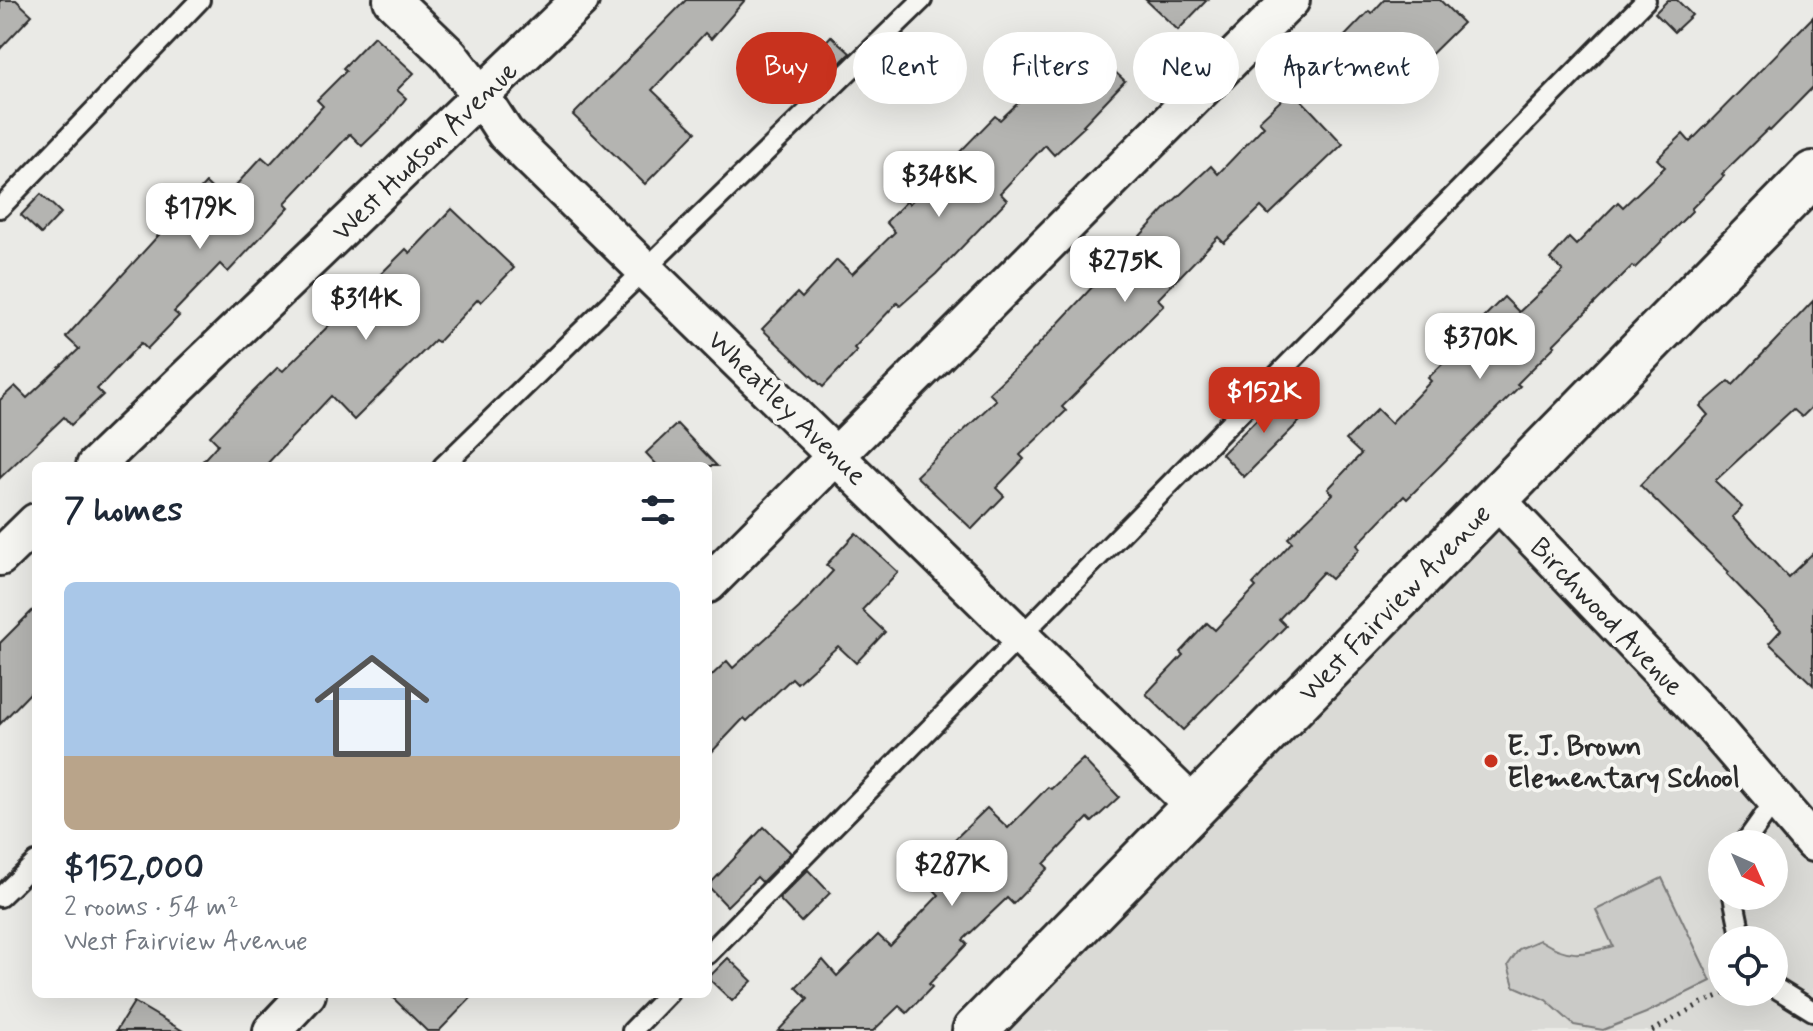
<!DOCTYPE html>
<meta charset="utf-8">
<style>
:root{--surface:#fff;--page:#f6f6f7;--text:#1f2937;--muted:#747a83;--accent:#c8321e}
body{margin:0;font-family:Mynerve,sans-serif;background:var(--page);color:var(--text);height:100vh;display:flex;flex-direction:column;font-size:30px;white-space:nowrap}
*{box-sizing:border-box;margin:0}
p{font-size:26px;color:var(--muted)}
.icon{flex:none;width:44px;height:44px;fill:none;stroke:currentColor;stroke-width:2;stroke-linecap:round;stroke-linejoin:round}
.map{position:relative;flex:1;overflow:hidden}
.sheet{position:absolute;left:32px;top:462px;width:680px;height:536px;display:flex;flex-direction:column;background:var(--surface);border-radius:12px;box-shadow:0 8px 32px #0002}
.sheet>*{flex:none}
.top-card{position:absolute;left:736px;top:32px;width:760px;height:72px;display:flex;gap:16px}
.needle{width:52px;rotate:135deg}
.fabs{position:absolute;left:1708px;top:830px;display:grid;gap:16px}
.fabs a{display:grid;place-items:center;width:80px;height:80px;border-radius:50%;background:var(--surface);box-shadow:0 8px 32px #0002;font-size:40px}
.price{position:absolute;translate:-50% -68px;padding:0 18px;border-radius:16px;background:#fff;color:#222;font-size:26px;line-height:52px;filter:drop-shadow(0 2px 4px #0008)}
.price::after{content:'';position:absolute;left:50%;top:48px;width:24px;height:18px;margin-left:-12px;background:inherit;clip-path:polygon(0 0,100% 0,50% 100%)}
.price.active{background:var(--accent);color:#fff}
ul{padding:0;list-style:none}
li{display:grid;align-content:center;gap:16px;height:424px;padding:0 32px}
li span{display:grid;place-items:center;height:248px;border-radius:12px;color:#555}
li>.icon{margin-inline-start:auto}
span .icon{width:144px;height:144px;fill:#fffc;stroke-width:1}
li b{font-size:34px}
h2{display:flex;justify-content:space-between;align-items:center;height:96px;padding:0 32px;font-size:34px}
.pill{padding:0 28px;border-radius:36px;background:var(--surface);box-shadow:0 8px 32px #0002;font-size:28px;line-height:72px}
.pill.active{background:var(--accent);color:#fff}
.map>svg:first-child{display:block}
.built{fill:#dadad6;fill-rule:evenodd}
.green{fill:#cacac7;stroke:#7a7a79;stroke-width:2}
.building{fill:#b4b4b1;stroke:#2b2b2b;stroke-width:2}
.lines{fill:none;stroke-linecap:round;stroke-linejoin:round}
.service-casing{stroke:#2b2b2b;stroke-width:24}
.minor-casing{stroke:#2b2b2b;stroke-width:42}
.tertiary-casing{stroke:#2b2b2b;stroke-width:50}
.path{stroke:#2b2b2b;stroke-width:5;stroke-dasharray:2 6;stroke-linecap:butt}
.service{stroke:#f6f6f2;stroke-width:18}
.minor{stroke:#f6f6f2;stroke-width:36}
.tertiary{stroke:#f6f6f2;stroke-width:44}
.poi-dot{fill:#c8321e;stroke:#f6f6f2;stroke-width:3}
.labels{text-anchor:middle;stroke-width:8;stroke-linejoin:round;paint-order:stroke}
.street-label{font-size:28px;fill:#2b2b2b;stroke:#f6f6f2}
.poi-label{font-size:28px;font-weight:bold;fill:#2b2b2b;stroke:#f6f6f2;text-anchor:start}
</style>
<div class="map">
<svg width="1813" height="1031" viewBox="0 0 1813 1031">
<rect width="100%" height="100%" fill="#eaeae6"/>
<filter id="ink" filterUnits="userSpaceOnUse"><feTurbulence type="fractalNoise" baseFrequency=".0125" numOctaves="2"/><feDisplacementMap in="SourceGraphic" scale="16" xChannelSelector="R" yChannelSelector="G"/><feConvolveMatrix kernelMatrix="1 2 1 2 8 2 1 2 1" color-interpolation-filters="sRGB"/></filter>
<g filter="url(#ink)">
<!-- built -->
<path class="built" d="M1495,498L1813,843V1031H975ZM1722,844H1774V896H1722ZM1722,940H1774V992H1722Z"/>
<!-- green -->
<path class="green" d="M1662,878L1711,981L1646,1013L1603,1030L1574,1025L1546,1000L1514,986L1508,965L1519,949L1540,940C1568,958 1582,955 1613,946L1596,910Z"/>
<!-- building -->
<g class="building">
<polygon points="0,0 16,0 32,15 0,49"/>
<polygon points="686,0 745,0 711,39 705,33 652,90 696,132 645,184 573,115"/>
<polygon points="1146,0 1207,0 1178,30"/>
<polygon points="1384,0 1440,0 1463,23 1390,95 1337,44 1369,11 1372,13"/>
<polygon points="1668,0 1677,0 1692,15 1674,32 1655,13"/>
<polygon points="1813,17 1813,87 1770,131 1768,129 1722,174 1724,176 1691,209 1692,211 1635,268 1632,266 1553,345 1555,346 1517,384 1520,386 1407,499 1404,496 1357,545 1360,549 1331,579 1323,572 1279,619 1286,626 1183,730 1146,694 1183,655 1180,652 1207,623 1215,630 1256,587 1253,584 1292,542 1288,538 1333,494 1328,489 1361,454 1346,440 1377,409 1391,423 1431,381 1428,378 1474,333 1471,330 1504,297 1519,312 1563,271 1550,259 1569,238 1576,245 1618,202 1623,207 1665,167 1657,159 1683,134 1690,142"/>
<polygon points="374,36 414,73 397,90 406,98 388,121 362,146 350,134 285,203 289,207 228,272 220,264 174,312 179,316 147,349 141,343 97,389 103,395 71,425 64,417 0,478 0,400 15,386 27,398 79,349 66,337 206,183 223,199 262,157 270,164 323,106 317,100 346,71 343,68"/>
<polygon points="831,36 850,53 829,74 811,58"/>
<polygon points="1085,44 1125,81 1083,125 1085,126 1054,155 1045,145 1000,193 1007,200 936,274 900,306 897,303 854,348 857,351 823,387 762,329 797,293 802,298 837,260 852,274 895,232 886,222 907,201 909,204 995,116 1000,120 1041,81 1045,86"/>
<polygon points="1292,90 1343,144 1269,215 1261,207 1224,243 1218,237 1158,299 1164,305 1062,407 1066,411 1020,455 1024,459 996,488 1004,496 972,529 916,476 996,400 989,393 1024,360 1168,206 1211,166 1218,174 1264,126 1259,121"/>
<polygon points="41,194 61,213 41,234 21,215"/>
<polygon points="452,209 514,268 481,302 478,299 438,342 435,340 354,420 331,396 265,466 198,466 218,444 210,436 238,407 278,367 283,371 406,249 410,253"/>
<polygon points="1813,301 1813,406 1802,417 1793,409 1715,481 1742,507 1732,517 1788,577 1813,553 1813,685 1769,643 1781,630 1727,574 1729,572 1640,485 1708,415 1700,406 1729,381 1733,385"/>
<polygon points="1283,393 1306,415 1244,477 1222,454"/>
<polygon points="677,424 717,466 658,466 646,453"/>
<polygon points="856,533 898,572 862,610 885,632 856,663 838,646 797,683 792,678 747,721 744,718 708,756 708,679 727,661 733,668 799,608 833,571 826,565"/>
<polygon points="36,607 36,687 0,724 0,643"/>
<polygon points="1083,759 1119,797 1092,822 1088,818 1044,864 1048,868 1013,904 1007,898 963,940 967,944 929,984 932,987 907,1013 899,1006 873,1031 778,1031 808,999 796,987 823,960 837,976 878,935 890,946 939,895 919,874 987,808 1008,828 1048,787 1051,789"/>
<polygon points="764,827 791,853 762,882 757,877 727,906 708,886"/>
<polygon points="808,870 830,893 801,922 779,899"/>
<polygon points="728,958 752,981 732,1001 708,978"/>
<polygon points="389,994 475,994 439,1031 427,1031"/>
<polygon points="134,1002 183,1031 116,1031"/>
</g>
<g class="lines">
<!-- service casing -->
<g class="service-casing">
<g id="service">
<polyline points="0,208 200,0"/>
<polyline points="443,466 922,0"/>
<polyline points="1744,844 1776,799"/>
<polyline points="1733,896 1742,940"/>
<polyline points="0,897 36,862"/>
<polyline points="708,954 1646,0"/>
<polyline points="1774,987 1813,1011"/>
<polyline points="632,1031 668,994"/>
</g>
</g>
<!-- minor casing -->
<g class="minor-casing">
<g id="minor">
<polyline points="392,0 450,56 481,96 505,133 1194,806"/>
<polyline points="95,466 580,0"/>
<polyline points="1495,498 1710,723 1813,843"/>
<polyline points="0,557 36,522"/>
<polyline points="708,584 1291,0"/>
<polyline points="272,1031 307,994"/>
</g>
</g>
<!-- tertiary casing -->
<g class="tertiary-casing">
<polyline id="tertiary" points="975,1031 1813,174"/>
</g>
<!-- path -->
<polyline class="path" points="1652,1031 1700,1004 1728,992"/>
<!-- service -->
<use href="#service" class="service"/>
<!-- minor -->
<use href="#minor" class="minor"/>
<!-- tertiary -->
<use href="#tertiary" class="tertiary"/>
</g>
</g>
<!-- markers -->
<circle class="poi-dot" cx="1491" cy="761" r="8"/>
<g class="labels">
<!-- street labels -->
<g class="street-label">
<text transform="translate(424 150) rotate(-44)" y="10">West Hudson Avenue</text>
<text transform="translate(788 407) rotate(44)" y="10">Wheatley Avenue</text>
<text transform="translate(1394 602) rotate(-46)" y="10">West Fairview Avenue</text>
<text transform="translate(1608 616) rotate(46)" y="10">Birchwood Avenue</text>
</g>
<!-- poi labels -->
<g class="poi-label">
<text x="1507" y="755">E. J. Brown<tspan x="1507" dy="32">Elementary School</tspan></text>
</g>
</g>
</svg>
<div class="fabs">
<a><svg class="needle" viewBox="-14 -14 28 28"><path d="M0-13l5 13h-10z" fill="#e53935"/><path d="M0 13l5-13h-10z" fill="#747a83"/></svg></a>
<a><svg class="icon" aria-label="locate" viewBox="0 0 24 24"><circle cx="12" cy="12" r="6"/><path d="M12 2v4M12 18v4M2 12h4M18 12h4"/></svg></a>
</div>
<b class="price" style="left:939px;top:219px">$348K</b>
<b class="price" style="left:200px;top:251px">$179K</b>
<b class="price" style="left:1125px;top:304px">$275K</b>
<b class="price" style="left:366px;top:342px">$314K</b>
<b class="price" style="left:1480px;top:381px">$370K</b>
<b class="price active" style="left:1264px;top:435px">$152K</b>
<b class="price" style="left:952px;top:908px">$287K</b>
<div class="top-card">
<a class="pill active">Buy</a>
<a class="pill">Rent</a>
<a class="pill">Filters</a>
<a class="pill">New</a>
<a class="pill">Apartment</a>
</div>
<section class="sheet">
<h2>7 homes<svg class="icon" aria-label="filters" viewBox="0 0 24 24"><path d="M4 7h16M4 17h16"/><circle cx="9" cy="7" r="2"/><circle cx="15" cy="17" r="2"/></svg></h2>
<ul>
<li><span style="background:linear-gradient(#a9c7e8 70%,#b9a48a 0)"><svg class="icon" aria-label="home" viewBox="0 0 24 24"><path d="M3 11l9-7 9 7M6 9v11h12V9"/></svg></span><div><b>$152,000</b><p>2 rooms · 54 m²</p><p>West Fairview Avenue</p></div></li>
</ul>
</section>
</div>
